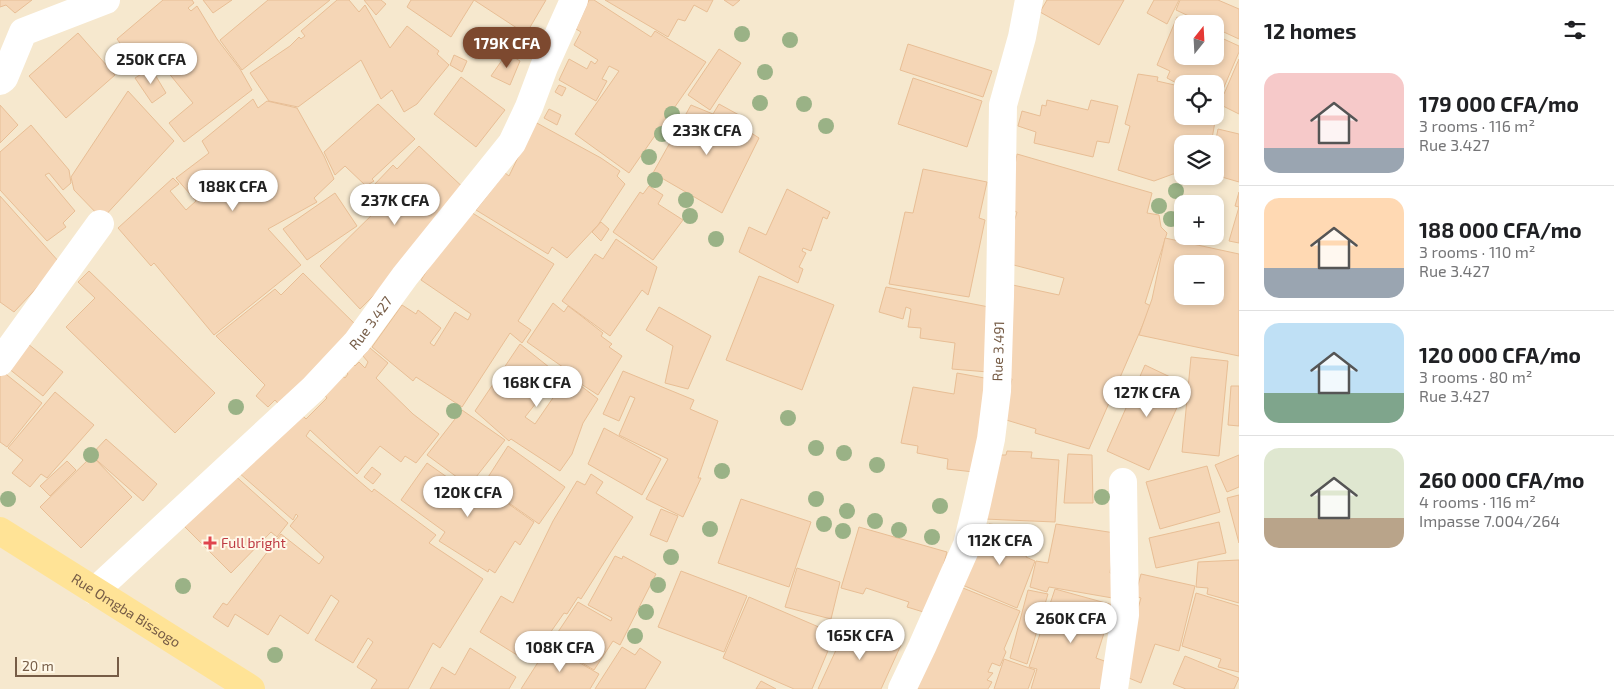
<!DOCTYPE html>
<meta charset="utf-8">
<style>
:root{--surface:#fff;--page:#f6f6f6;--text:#202124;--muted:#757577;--line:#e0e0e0;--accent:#7d492f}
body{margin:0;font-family:"Exo 2",sans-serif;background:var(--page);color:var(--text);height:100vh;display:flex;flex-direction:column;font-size:19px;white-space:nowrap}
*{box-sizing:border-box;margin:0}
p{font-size:16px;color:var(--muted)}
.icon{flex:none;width:28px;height:28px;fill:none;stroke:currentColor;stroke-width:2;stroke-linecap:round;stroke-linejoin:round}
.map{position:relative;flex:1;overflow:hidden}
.drawer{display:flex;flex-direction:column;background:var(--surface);width:375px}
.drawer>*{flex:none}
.needle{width:32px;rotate:18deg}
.tools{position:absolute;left:1174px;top:15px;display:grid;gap:10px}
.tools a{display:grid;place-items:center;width:50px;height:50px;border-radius:10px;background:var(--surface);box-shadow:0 2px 8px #0003;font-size:25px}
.scale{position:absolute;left:15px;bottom:12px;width:104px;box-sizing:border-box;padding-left:5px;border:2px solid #765c46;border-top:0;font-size:14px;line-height:18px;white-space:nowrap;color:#765c46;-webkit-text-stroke:4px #fff8e8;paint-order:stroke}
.price{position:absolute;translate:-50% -42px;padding:0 11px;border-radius:18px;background:#fff;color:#222;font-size:16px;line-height:32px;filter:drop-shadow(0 1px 2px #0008)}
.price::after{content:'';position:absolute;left:50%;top:30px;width:15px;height:11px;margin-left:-8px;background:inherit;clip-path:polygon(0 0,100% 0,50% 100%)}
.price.current{background:var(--accent);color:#fff}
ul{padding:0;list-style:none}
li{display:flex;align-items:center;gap:15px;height:125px;padding:0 25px}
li+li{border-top:1px solid var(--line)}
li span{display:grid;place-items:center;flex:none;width:140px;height:100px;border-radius:15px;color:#555}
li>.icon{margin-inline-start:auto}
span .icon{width:60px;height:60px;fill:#fffc;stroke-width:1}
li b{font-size:21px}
h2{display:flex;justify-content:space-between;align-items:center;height:60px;padding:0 25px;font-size:21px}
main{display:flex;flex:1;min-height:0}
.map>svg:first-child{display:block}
.residential{fill:#f6e8ce;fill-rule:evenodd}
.building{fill:#f5d6b6;stroke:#e8be95;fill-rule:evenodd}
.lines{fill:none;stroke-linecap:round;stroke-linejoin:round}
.minor{stroke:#fff;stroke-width:28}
.major{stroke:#ffe396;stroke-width:28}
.tree{fill:#9ab286}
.health-dot{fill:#e0444e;stroke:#fff8e8;stroke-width:2}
.labels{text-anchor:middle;stroke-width:4;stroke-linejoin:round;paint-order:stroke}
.street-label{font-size:14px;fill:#765c46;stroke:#fff8e8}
.health-label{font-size:14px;fill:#be3a42;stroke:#fff8e8;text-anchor:start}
</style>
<main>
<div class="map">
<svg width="1239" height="689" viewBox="0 0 1239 689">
<rect width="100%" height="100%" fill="#fef5e0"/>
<!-- residential -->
<path class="residential" d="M0,0H1239V689H0ZM1182,24H1215V56H1182ZM1182,84H1215V116H1182ZM1182,144H1215V176H1182ZM1182,204H1215V236H1182ZM1182,264H1215V296H1182Z"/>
<!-- building -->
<g class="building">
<polygon points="0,0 32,0 15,13 6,5 0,7"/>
<polygon points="163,0 192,0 194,3 188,8 191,11 197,6 217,39 240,69 252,90 184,142 169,123 193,103 146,45 131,58 117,39"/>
<polygon points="203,0 232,0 213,13"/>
<polygon points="268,0 330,0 242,70 220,40"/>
<polygon points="337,0 349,0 359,12 365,5 390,48 407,26 439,51 437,54 449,65 417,104 404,112 392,90 381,99 361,60 298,107 269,101 250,73 290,46 299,37 301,39 305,36 301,31"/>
<polygon points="364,0 381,0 386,4 376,15"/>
<polygon points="411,0 546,0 526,34 474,0 451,37 407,7"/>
<polygon points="589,0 594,0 651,37 655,31 706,62 629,173 575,134 619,71 609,66 602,79 607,81 596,101 559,80 569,59 587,69 591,61 595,64 598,60 574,45 581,32 576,29"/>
<polygon points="605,0 713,0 707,12 694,5 685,21 678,19 668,37"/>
<polygon points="724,0 740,0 733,6"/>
<polygon points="1047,0 1124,0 1099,45 1040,12"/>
<polygon points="1154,0 1179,0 1167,24 1147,13"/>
<polygon points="1180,0 1218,0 1239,9 1239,39 1215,28 1215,24 1206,24 1176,10"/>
<polygon points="1177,17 1191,24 1182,24 1182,56 1215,56 1215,35 1239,46 1239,52 1221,94 1224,94 1239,59 1239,114 1215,102 1215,84 1182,84 1182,86 1167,78 1170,71 1157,65"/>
<polygon points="78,33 115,75 66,118 29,76"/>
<polygon points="908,44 992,71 983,97 900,70"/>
<polygon points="719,49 741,63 710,110 688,95"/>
<polygon points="507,53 520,61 510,85 491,76"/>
<polygon points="454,55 467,61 462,72 450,65"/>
<polygon points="151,68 166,93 152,103 135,78"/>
<polygon points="1138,74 1158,77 1157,81 1179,86 1179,89 1182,90 1182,116 1215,116 1215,104 1218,105 1211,144 1182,144 1182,175 1173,174 1154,181 1118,170 1130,126 1125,124"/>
<polygon points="461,77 505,110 476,147 434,114"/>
<polygon points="913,78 982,101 967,147 898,124"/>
<polygon points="559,85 566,88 562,96 555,92"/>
<polygon points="128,91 174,141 102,219 74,190 71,177"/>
<polygon points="253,99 258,108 267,101 297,108 324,156 334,179 314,198 317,202 268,229 301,265 214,335 154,263 151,266 118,228 173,178 179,184 170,191 186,210 196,201 176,178 209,153 202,141"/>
<polygon points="1047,100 1088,110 1091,100 1118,106 1109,143 1097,141 1093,157 1034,143 1036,132 1018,126 1022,111 1040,116 1042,105 1046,106"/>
<polygon points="378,104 415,139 372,179 374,181 366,186 345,166 335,175 324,152"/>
<polygon points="719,104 739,115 733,127 740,131 742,127 759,138 722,213 653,173 691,105 713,114"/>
<polygon points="0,105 18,125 0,143"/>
<polygon points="549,109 561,115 557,125 544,118"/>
<polygon points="535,122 601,158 620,171 617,176 625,184 598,225 567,258 552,247 548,254 476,210 505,173 509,176"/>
<polygon points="31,125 69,170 71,183 63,190 49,173 45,175 75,211 63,223 66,227 47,241 0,190 0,152"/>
<polygon points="1218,129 1239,134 1239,182 1215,175 1215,144"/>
<polygon points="419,146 468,192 437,233 360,309 320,266 381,206 366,190 374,185 393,165 397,169"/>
<polygon points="1017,154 1152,193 1147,213 1159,215 1161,227 1167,233 1145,303 1151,306 1089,449 1035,433 1036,429 1003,419 1012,379 1001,378 1008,284 1059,295 1064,278 1002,262 1017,212 1007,210"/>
<polygon points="923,169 987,182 979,218 985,220 969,297 889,284 905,212 913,213"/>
<polygon points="649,186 663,195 658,204 683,220 653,260 613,232 640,192 643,194"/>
<polygon points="787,189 830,212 827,219 823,217 811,251 803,248 802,251 806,253 799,267 803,269 798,283 739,252 749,227 766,235"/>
<polygon points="1239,192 1239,243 1229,241 1239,207 1235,206"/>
<polygon points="335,193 357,226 307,260 283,229"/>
<polygon points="0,196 60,263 14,312 0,302"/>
<polygon points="466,209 554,264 518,321 531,330 522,343 510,333 462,407 416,377 413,381 372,347 402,305 416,314 418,310 441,328 430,343 434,346 455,312 468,320 471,314 421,280"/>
<polygon points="601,222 609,229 601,241 592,232"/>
<path d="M1165,238L1239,254V356L1139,335L1152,299ZM1182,264H1215V296H1182Z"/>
<polygon points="616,239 657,267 648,295 642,290 610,336 562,301 595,254 603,259"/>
<polygon points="89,271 215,393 175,433 66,327 95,298 78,282"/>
<polygon points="303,273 359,328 283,409 275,400 268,407 256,396 265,385 216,336 275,289 281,295"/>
<polygon points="759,276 834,305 802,390 726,360"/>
<polygon points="886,287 994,308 988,372 952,369 955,343 920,338 921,328 908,327 911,309 906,307 903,319 879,312"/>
<polygon points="553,303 564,312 568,306 580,315 603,333 601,336 612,344 609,347 622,356 598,395 578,382 580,379 527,342"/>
<polygon points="659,307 711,336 688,389 665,383 673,346 646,330"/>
<polygon points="23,340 63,372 43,396 3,364"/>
<polygon points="520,344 564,379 550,397 544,393 525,417 535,424 568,376 598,399 583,423 572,454 560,471 511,439 509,441 475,411"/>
<polygon points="370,348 388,363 376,378 413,414 439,434 416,463 405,456 401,462 380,446 357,474 310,430 306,436 372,492 374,489 436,535 429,543 483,579 440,648 433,643 408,689 371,689 377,680 357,667 373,642 368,638 353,663 315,640 339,601 331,595 308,634 280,615 268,635 235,614 228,627 213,617 223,603 227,605 281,534 319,564 324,557 290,526 298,516 296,514 293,520 238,472 298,411 306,419 327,398 323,393 340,374 345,378 348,374 343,368 350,361 355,366 359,362 365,368 368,362 363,356"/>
<polygon points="1191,357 1228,361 1219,456 1182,452"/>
<polygon points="1145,365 1187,385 1149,470 1107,451"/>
<polygon points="2,371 42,403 7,447 0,442 0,373"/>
<polygon points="623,371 694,400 690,409 718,421 698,478 701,478 683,517 646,499 668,459 619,435 635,398 630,396 619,421 603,414"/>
<polygon points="957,373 990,379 974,472 947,469 948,459 917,453 918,446 901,443 913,387 954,394"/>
<polygon points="1231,386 1239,386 1239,426 1228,425"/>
<polygon points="55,392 94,425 47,478 41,474 30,487 12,473 23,460 8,448"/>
<polygon points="462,410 505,440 469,486 427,455"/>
<polygon points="604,428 661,459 642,495 588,464"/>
<polygon points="106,439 157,484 143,501 91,455"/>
<polygon points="508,446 565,487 539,524 483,485"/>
<polygon points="1007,451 1032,452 1031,458 1059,460 1055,522 984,519 990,455 1006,455"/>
<polygon points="1068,454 1092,455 1093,503 1064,503"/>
<polygon points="1239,455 1239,487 1227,492 1215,465"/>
<polygon points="92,456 132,497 81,548 40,507"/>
<polygon points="67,461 76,470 50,496 40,486"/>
<polygon points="427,463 471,494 479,483 534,522 520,545 515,541 495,573 489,569 488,572 439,541 445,532 401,500"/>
<polygon points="1207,466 1220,512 1160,529 1146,482"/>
<polygon points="372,467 381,474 373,484 364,477"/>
<polygon points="232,473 288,523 277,537 271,532 231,573 184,526"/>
<polygon points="591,474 603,482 596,493 633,517 581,599 578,597 567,614 564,613 550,633 543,633 525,660 480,632 501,596 513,603 553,521 577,481 585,485"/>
<polygon points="1239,495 1239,543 1227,498"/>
<polygon points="741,499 811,522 789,587 718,563"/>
<polygon points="661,509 678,516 667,542 650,535"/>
<polygon points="1219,522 1226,553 1156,568 1149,538"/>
<polygon points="989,524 1015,527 1014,532 1031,541 1026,557 1035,561 1017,608 960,584 980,538 986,539"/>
<polygon points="1056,524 1115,533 1110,573 1128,576 1124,600 1049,587 1047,592 1030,587 1036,561 1048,563"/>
<polygon points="859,527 947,552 930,614 907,607 909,602 866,588 863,594 841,588"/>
<polygon points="615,556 622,559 623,556 656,574 620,645 613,641 594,670 550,644 578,602 611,621 612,618 588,605"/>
<polygon points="1239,560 1239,603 1207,594 1208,588 1196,587 1198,562"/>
<polygon points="797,568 840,582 831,619 785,607"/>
<polygon points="681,571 747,596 724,652 658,627"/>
<polygon points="1141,574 1195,586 1179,651 1155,644 1141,683 1119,674 1141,598 1135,596"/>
<polygon points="958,586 1020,611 1004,649 1006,652 1000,666 992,663 988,672 993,673 987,680 992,682 988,689 909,689"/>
<polygon points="1055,589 1113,605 1096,658 1110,663 1101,689 1031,689 1037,669 1029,667"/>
<polygon points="1028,590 1048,594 1027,664 1010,658"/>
<polygon points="1196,593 1239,606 1239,672 1218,667 1221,659 1182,646"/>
<polygon points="749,597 835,634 812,689 794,689 723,658"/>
<polygon points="849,622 901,645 881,689 818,689"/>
<polygon points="549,645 599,674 590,689 521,689"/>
<polygon points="622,647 635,655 640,648 661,662 645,689 595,689"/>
<polygon points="470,648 516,677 509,689 430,689 442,667 455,675"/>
<polygon points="1185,656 1239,678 1234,689 1186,689 1173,684"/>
<polygon points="1004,659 1035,670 1028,689 994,689"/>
<polygon points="761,681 776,689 756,689"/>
</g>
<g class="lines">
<!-- minor -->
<g class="minor">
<polyline points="0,81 4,78 23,32 106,0"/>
<polyline points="0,362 100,224"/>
<path id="s1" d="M95,591L313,389L357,342L405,276L512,143L529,107L544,67L574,0"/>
<path id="s2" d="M902,689L922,647L967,545L977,503L991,439L997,391L1000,296L1003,105L1022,37L1029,0"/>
<polyline points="1114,689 1125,615 1123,482"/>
</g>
<!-- major -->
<path class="major" id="s3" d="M0,531L251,689"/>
</g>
<!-- trees -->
<g class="tree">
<circle cx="742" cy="34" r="8"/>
<circle cx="790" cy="40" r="8"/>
<circle cx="765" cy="72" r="8"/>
<circle cx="760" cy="103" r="8"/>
<circle cx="804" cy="104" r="8"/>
<circle cx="672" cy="114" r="8"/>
<circle cx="826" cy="126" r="8"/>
<circle cx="662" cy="134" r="8"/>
<circle cx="649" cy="157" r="8"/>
<circle cx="655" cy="180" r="8"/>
<circle cx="1176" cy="191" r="8"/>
<circle cx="686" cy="200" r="8"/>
<circle cx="1159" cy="206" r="8"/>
<circle cx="690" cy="216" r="8"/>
<circle cx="1171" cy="219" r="8"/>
<circle cx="716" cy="239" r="8"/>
<circle cx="236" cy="407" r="8"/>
<circle cx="454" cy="411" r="8"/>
<circle cx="788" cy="418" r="8"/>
<circle cx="816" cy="448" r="8"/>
<circle cx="844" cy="453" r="8"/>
<circle cx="91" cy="455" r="8"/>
<circle cx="877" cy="465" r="8"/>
<circle cx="722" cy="471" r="8"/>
<circle cx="1102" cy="497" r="8"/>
<circle cx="8" cy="499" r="8"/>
<circle cx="816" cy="499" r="8"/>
<circle cx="940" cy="506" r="8"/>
<circle cx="847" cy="511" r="8"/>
<circle cx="875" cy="521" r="8"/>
<circle cx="824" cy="524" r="8"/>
<circle cx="710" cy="529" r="8"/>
<circle cx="899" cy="530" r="8"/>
<circle cx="843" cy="531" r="8"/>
<circle cx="932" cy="537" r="8"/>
<circle cx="1031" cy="538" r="8"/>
<circle cx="671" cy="557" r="8"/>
<circle cx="658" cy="585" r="8"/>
<circle cx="183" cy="586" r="8"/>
<circle cx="646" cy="612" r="8"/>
<circle cx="635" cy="636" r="8"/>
<circle cx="275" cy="655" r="8"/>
</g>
<!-- markers -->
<path class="health-dot" d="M207.5 535.5h5v5h5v5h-5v5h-5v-5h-5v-5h5z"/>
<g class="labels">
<!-- street labels -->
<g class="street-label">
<text dy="5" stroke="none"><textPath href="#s1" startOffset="385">Rue 3.427</textPath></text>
<text dy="5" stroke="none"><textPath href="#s2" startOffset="355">Rue 3.491</textPath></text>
<text dy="5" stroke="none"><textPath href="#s3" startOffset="149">Rue Omgba Bissogo</textPath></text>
</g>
<!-- health labels -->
<g class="health-label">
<text x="221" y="548">Full bright</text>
</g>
</g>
</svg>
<div class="tools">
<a><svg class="needle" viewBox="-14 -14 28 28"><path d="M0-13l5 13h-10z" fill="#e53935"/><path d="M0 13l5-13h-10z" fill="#757577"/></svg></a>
<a><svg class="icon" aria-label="locate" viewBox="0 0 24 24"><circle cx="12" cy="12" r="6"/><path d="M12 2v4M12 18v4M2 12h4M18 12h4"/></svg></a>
<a><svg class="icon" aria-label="layers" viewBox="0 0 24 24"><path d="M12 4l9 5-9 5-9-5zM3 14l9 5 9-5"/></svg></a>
<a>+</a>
<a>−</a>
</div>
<div class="scale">20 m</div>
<b class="price current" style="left:507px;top:69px">179K CFA</b>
<b class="price" style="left:151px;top:85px">250K CFA</b>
<b class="price" style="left:707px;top:156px">233K CFA</b>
<b class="price" style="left:233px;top:212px">188K CFA</b>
<b class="price" style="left:395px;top:226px">237K CFA</b>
<b class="price" style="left:537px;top:408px">168K CFA</b>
<b class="price" style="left:1147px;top:418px">127K CFA</b>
<b class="price" style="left:468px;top:518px">120K CFA</b>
<b class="price" style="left:1000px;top:566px">112K CFA</b>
<b class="price" style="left:1071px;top:644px">260K CFA</b>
<b class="price" style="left:860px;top:661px">165K CFA</b>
<b class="price" style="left:560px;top:673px">108K CFA</b>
</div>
<section class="drawer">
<h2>12 homes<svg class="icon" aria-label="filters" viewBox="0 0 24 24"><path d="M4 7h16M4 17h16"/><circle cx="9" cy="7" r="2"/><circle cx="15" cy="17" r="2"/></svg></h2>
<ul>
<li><span style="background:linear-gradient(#f6c9c9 75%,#9aa5b1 0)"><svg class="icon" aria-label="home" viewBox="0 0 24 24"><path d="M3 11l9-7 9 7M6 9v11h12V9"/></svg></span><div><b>179 000 CFA/mo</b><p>3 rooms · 116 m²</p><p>Rue 3.427</p></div></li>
<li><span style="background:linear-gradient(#ffd9b3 70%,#9aa5b1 0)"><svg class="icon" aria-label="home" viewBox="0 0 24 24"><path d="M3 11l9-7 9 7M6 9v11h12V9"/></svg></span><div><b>188 000 CFA/mo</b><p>3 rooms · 110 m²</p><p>Rue 3.427</p></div></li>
<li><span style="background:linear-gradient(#bfe0f5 70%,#7fa58c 0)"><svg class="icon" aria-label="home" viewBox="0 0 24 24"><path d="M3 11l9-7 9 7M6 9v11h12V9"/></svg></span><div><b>120 000 CFA/mo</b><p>3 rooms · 80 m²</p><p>Rue 3.427</p></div></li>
<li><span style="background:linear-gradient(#dfe7d0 70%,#b9a48a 0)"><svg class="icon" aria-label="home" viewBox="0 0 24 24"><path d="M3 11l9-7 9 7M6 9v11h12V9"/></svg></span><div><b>260 000 CFA/mo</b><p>4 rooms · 116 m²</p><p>Impasse 7.004/264</p></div></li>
</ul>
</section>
</main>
